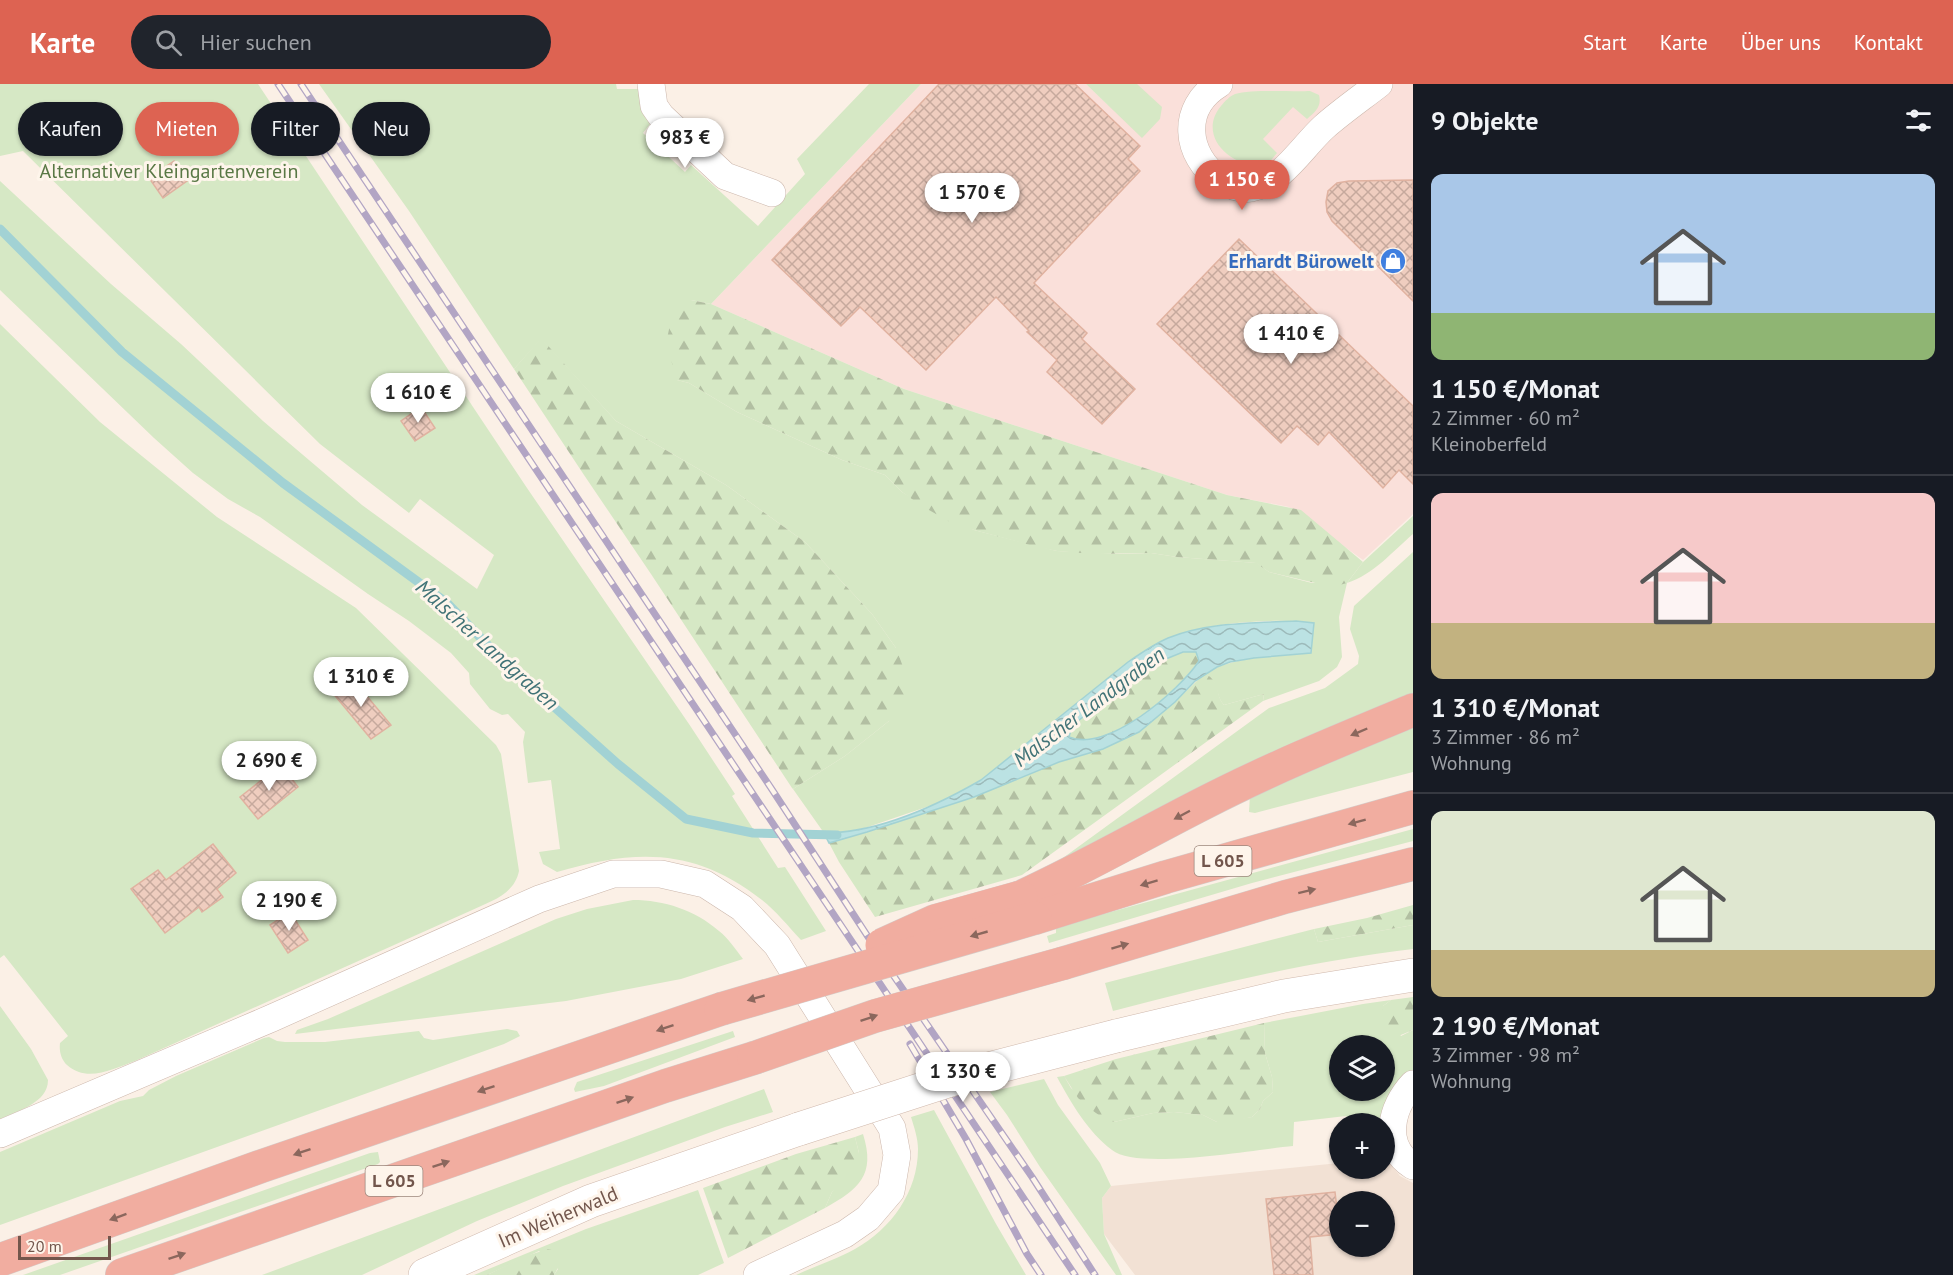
<!DOCTYPE html>
<html lang="de">
<meta charset="utf-8">
<style>
:root{--surface:#171b24;--page:#20242c;--text:#f1f3f6;--muted:#9ea1a6;--line:#363941;--accent:#dd6352}
body{margin:0;font-family:"PT Sans",sans-serif;background:var(--page);color:var(--text);height:100vh;display:flex;flex-direction:column;font-size:22px;white-space:nowrap}
*{box-sizing:border-box;margin:0}
p{font-size:20px;color:var(--muted)}
.icon{flex:none;width:33px;height:33px;fill:none;stroke:currentColor;stroke-width:2;stroke-linecap:round;stroke-linejoin:round}
.map{position:relative;flex:1;overflow:hidden}
.sheet{display:flex;flex-direction:column;background:var(--surface);width:540px}
.sheet>*{flex:none}
.hud{position:absolute;left:18px;top:18px;width:570px;height:54px;display:flex;gap:12px}
.fabs{position:absolute;left:1329px;top:951px;display:grid;gap:12px}
.fabs a{display:grid;place-items:center;width:66px;height:66px;border-radius:50%;background:var(--surface);box-shadow:0 2px 4px #0004;font-size:30px}
.scale{position:absolute;left:18px;bottom:15px;width:93px;box-sizing:border-box;padding-left:6px;border:3px solid #72564c;border-top:0;font-size:16px;line-height:21px;white-space:nowrap;color:#72564c;-webkit-text-stroke:4px #fef5eb;paint-order:stroke}
.price{position:absolute;translate:-50% -51px;padding:0 14px;border-radius:21px;background:#fff;color:#222;font-size:20px;line-height:39px;filter:drop-shadow(0 2px 3px #0008)}
.price::after{content:'';position:absolute;left:50%;top:36px;width:18px;height:14px;margin-left:-9px;background:inherit;clip-path:polygon(0 0,100% 0,50% 100%)}
.price.on{background:var(--accent);color:#fff}
ul{padding:0;list-style:none}
li{display:grid;align-content:center;gap:12px;height:318px;padding:0 18px}
li+li{border-top:2px solid var(--line)}
li span{display:grid;place-items:center;height:186px;border-radius:12px;color:#555}
li>.icon{margin-inline-start:auto}
span .icon{width:108px;height:108px;fill:#fffc;stroke-width:1}
li b{font-size:26px}
h2{display:flex;justify-content:space-between;align-items:center;height:72px;padding:0 18px;font-size:26px}
.tag{padding:0 21px;border-radius:27px;background:var(--surface);box-shadow:0 2px 4px #0004;font-size:21px;line-height:54px}
.tag.on{background:var(--accent);color:#fff}
header{display:flex;align-items:center;gap:36px;box-sizing:border-box;height:84px;padding:0 30px;background:var(--accent);color:#fff}
header strong{font-size:28px}
nav{display:flex;gap:33px;margin-inline-start:auto;font-size:21px}
.search{width:420px;height:54px;background:var(--page);display:flex;align-items:center;gap:15px;box-sizing:border-box;padding:0 21px;border-radius:33px;color:var(--muted);font-size:22px}
main{display:flex;flex:1;min-height:0}
.map>svg:first-child{display:block}
.residential{fill:#f2e1d4;fill-rule:evenodd}
.commercial{fill:#fae0da}
.green{fill:#d6e8c5;fill-rule:evenodd}
.forest{fill:url(#forest-firs)}
.water{fill:url(#water-waves);stroke:#a2d2d4;stroke-width:1.5;fill-rule:evenodd}
.lines{fill:none;stroke-linecap:round;stroke-linejoin:round}
.stream{stroke:#a2d2d4;stroke-width:9}
.building{fill:url(#building-cross-hatch);stroke:#e0b2a0;stroke-width:1.5}
.street-casing{stroke:#ccb7ac;stroke-width:28}
.secondary-casing{stroke:#d0b9ad;stroke-width:34}
.highway-casing{stroke:#d5ccc9;stroke-width:34}
.street{stroke:#fff;stroke-width:27}
.secondary{stroke:#fff;stroke-width:33}
.highway{stroke:#f1ada0;stroke-width:33}
.rail-casing{stroke:#b2a5c4;stroke-width:7}
.rail{stroke:#fef5eb;stroke-width:4.5;stroke-dasharray:14;stroke-linecap:butt}
.secondary-bridge-casing{stroke:#d0b9ad;stroke-width:34;stroke-linecap:butt}
.highway-bridge-casing{stroke:#d5ccc9;stroke-width:34;stroke-linecap:butt}
.secondary-bridge{stroke:#fff;stroke-width:33}
.highway-bridge{stroke:#f1ada0;stroke-width:33}
.oneway{fill:#8b675d}
.labels{text-anchor:middle;stroke-width:6;stroke-linejoin:round;paint-order:stroke}
.shield{fill:#fef5eb;stroke:#9c867c;stroke-width:1.5}
.shield-label{font-size:18px;font-weight:bold;fill:#72564c}
.park-label{font-size:20px;fill:#597845;stroke:#fef5eb}
.shop-label{font-size:20px;font-weight:bold;fill:#366cbe;stroke:#fef5eb;text-anchor:end}
.street-label{font-size:20px;fill:#72564c;stroke:#fef5eb}
.water-label{font-size:21px;font-style:italic;fill:#417377;stroke:#fef5eb}
</style>
<header>
<strong>Karte</strong>
<div class="search"><svg class="icon" aria-label="search" viewBox="0 0 24 24"><circle cx="10" cy="10" r="6"/><path d="M15 15l6 6"/></svg>Hier suchen</div>
<nav><a>Start</a><a>Karte</a><a>Über uns</a><a>Kontakt</a></nav>
</header>
<main>
<div class="map">
<svg width="1413" height="1191" viewBox="0 0 1413 1191">
<defs>
<pattern id="forest-firs" width="22" height="20" patternUnits="userSpaceOnUse" patternTransform="scale(1.5)"><rect width="22" height="20" fill="#d6e8c5"/><path d="M5 1l3.5 6h-7zM16 11l3.5 6h-7z" fill="#b2bfa2"/></pattern>
<pattern id="water-waves" width="16" height="10" patternUnits="userSpaceOnUse" patternTransform="scale(1.5)"><rect width="16" height="10" fill="#bbe2e3"/><path d="M0 5q4-4 8 0t8 0" fill="none" stroke="#9cbaba"/></pattern>
<pattern id="building-cross-hatch" width="8" height="8" patternUnits="userSpaceOnUse" patternTransform="scale(1.5)"><rect width="8" height="8" fill="#efcdbf"/><path d="M0 0l8 8M0 8l8-8" fill="none" stroke="#c6a99d"/></pattern>
</defs>
<rect width="100%" height="100%" fill="#fbf0e6"/>
<!-- residential -->
<path class="residential" d="M1385,1074H1386L1400,1092L1413,1099V1191H1135L1104,1150L1102,1114L1111,1102L1339,1079L1340,1084H1384ZM1340,1118H1384V1162H1340Z"/>
<!-- commercial -->
<polygon class="commercial" points="921,0 1086,0 1108,21 1127,0 1413,0 1413,430 1363,476 1289,423 1227,411 904,305 711,220"/>
<!-- green -->
<g class="green">
<path d="M0,0H258L527,404L689,640L735,710L732,712L778,784L785,783L826,847L801,856C788,842 776,827 762,816C695,763 635,765 557,788L543,780L539,768L560,765L551,696L528,699L523,658L525,648L508,630L502,631L490,625L470,600L469,589L451,569L409,537L368,510L260,433L228,415L193,389L154,354L0,206V97L111,200L181,260L263,337L362,421L477,505L494,471L420,415L409,429L320,360L23,67L0,72Z"/>
<path d="M319,0H616L617,5H639L650,40L643,49L685,88L691,81L758,142L805,90L797,75L869,0H921L711,220L691,216L677,296L689,299L737,328L842,376L885,391L902,408L912,414L974,446L1057,467L1119,470L1151,469L1177,473L1257,479L1269,488L1312,499H1347L1363,478L1413,432V450C1393,467 1373,491 1347,499L1339,533L1342,573L1337,583L1319,597L1263,617L1264,610L1224,621C1215,611 1220,599 1205,589C1238,571 1274,573 1311,569L1314,539C1279,534 1224,538 1190,547C1168,552 1147,565 1128,578L981,696L944,717L865,744L844,748L824,749L793,705L845,672L889,637L896,564L872,530L805,458L726,401L616,337L541,255L514,285L409,127Z"/>
<polygon points="1086,0 1137,0 1162,23 1160,35 1142,54"/>
<path d="M1310,7L1319,11C1322,23 1315,28 1307,35L1293,23L1263,55L1277,69L1268,80C1235,88 1195,53 1221,22C1225,17 1230,12 1235,10C1251,5 1292,8 1310,7Z"/>
<path d="M0,240L100,338L217,433L356,524L496,661L501,670L519,787C514,811 491,817 470,827L135,977C113,985 87,999 67,981C61,975 59,967 60,959L68,952L4,871L0,874Z"/>
<polygon points="1413,468 1413,610 1056,779 1269,624 1325,604 1358,580 1359,572 1350,545 1354,522"/>
<polygon points="1413,637 1413,688 1255,729 1249,728 1250,711"/>
<polygon points="1413,745 1413,757 1252,799 1049,859 1047,852 1056,849 1056,843"/>
<path d="M633,816C664,816 695,826 719,847C728,854 736,866 743,875L681,895L566,917L295,950L297,946L328,935L556,835L587,825Z"/>
<path d="M1413,841V865C1311,877 1212,901 1113,927L1105,899L1314,845L1318,858Z"/>
<path d="M1391,916L1383,922L1401,952L1413,946V988L1384,1040L1351,1039L1346,1032L1294,1038L1293,1062C1257,1065 1137,1087 1112,1066C1088,1048 1071,1019 1057,993L1064,992L1071,1004L1114,1038L1153,1029L1174,1028L1203,1031L1217,1038L1252,1033L1260,1025L1263,1017L1273,1008L1272,993L1265,969L1264,939L1363,920ZM1340,962H1384V1006H1340Z"/>
<path d="M0,922L31,965L48,996C48,1019 17,1027 0,1035Z"/>
<polygon points="507,945 517,947 520,952 504,960 0,1141 0,1068 120,1017 143,1012 149,1006 176,992 264,954 269,953 277,957 285,958 325,958 419,947 424,954 433,956"/>
<polygon points="733,947 735,953 604,1002 575,1008 574,1005 577,998"/>
<polygon points="1044,995 1058,1021 1100,1079 1111,1102 1102,1114 1104,1150 1122,1191 1116,1191 1040,1083 1007,1031 990,1008"/>
<polygon points="764,1005 773,1028 725,1043 563,1102 477,1137 362,1191 262,1191"/>
<path d="M934,1026L996,1140L1026,1191H796C815,1182 837,1175 855,1165C891,1145 918,1108 918,1065C918,1054 914,1043 911,1033Z"/>
<path d="M863,1050C876,1091 859,1105 825,1124L832,1108L859,1069L855,1053Z"/>
<polygon points="378,1068 380,1078 378,1080 60,1191 23,1191 370,1069"/>
<polygon points="698,1106 724,1179 698,1191 554,1191 558,1185 539,1167 487,1191 474,1191 586,1145"/>
</g>
<!-- forest -->
<g class="forest">
<polygon points="691,216 711,220 904,305 1227,411 1301,426 1363,478 1347,499 1332,503 1269,488 1256,479 1177,473 1151,469 1094,470 1057,467 1037,463 974,446 950,438 922,422 902,408 885,391 842,376 737,328 689,299 677,296 666,259 670,241 676,226"/>
<polygon points="541,254 616,337 726,401 805,458 872,530 896,564 912,607 889,637 845,672 793,705 792,704 651,490 584,391 514,285"/>
<path d="M1183,568H1196L1199,576C1179,607 1107,669 1069,653L1072,642L1100,619L1161,577Z"/>
<path d="M1205,589C1223,601 1214,609 1224,621L1264,610L1263,617L1022,791L875,833L839,778L829,759L867,748L974,713L1059,678L1103,665L1139,648L1175,618Z"/>
<polygon points="1413,821 1413,841 1318,858 1314,845 1367,834"/>
<polygon points="1413,913 1413,946 1391,955 1378,942 1383,922 1391,916"/>
<polygon points="1264,939 1265,969 1272,993 1273,1008 1263,1017 1260,1025 1252,1033 1229,1038 1217,1038 1203,1031 1174,1028 1153,1029 1114,1038 1103,1034 1089,1024 1078,1014 1064,992 1116,975"/>
<polygon points="855,1053 859,1069 858,1077 854,1085 832,1108 825,1124 728,1174 703,1104 796,1070"/>
<path d="M548,1165C563,1168 561,1180 554,1191H487L526,1172Z"/>
</g>
<!-- water -->
<path class="water" d="M1296,537L1314,539L1311,569L1254,574L1230,578L1217,583L1195,597L1175,618L1139,648L1103,665L1059,678L974,713L867,748L829,759L824,749C877,749 936,722 981,696L1128,578C1141,569 1154,560 1168,554C1208,538 1254,539 1296,537ZM1183,568H1196L1199,577C1179,607 1107,669 1069,653L1072,642L1100,619L1161,577Z"/>
<g class="lines">
<!-- stream -->
<polyline class="stream" points="0,145 122,268 283,399 447,519 505,579 618,680 686,735 753,749 837,751"/>
</g>
<!-- building -->
<g class="building">
<polygon points="939,0 1075,0 1140,62 1128,75 1140,87 1034,199 1087,249 1082,255 1135,305 1102,340 1047,288 1057,276 1027,248 1029,247 996,213 926,286 860,223 841,242 772,176"/>
<polygon points="174,77 187,97 163,114 149,94"/>
<polygon points="1413,96 1413,217 1332,137 1327,128 1326,118 1328,107 1337,99 1349,97"/>
<polygon points="1239,155 1413,322 1413,400 1399,386 1383,404 1329,348 1318,361 1297,342 1281,359 1157,240"/>
<polygon points="421,323 435,344 415,357 401,337"/>
<polygon points="351,593 391,641 371,655 332,608"/>
<polygon points="281,681 298,703 258,735 240,713"/>
<polygon points="213,760 236,789 217,805 223,813 202,828 199,823 165,849 131,805 158,786 166,796"/>
<polygon points="290,828 308,856 288,869 270,841"/>
<polygon points="1335,1108 1340,1150 1310,1153 1313,1191 1274,1191 1266,1115"/>
</g>
<g class="lines">
<!-- street casing -->
<g class="street-casing">
<g id="street">
<polyline points="651,0 654,22 661,32 725,92 772,109"/>
<path d="M1219,0C1180,24 1185,71 1220,96C1228,101 1241,106 1251,104C1282,98 1302,63 1324,43C1341,28 1361,14 1379,0"/>
<path d="M1413,1000C1391,1023 1381,1062 1413,1082"/>
<polyline points="0,1050 272,934 539,815 613,790 661,790 705,800 742,824 777,861 892,1044 897,1071 891,1107 868,1134 845,1150 757,1191"/>
</g>
</g>
<!-- secondary casing -->
<g class="secondary-casing">
<g id="secondary">
<polyline points="1116,952 1284,912 1413,891"/>
<polyline points="425,1191 591,1117 799,1045"/>
</g>
</g>
<!-- highway casing -->
<g class="highway-casing">
<g id="highway">
<path d="M1021,813C1084,784 1143,750 1204,719C1272,684 1343,655 1413,626"/>
<polyline points="1035,834 1166,793 1413,723"/>
<polyline points="1064,879 1285,813 1413,780"/>
<polyline points="0,1176 262,1082 721,925"/>
<polyline points="122,1191 665,1002 754,974"/>
</g>
</g>
<!-- street -->
<use href="#street" class="street"/>
<!-- secondary -->
<use href="#secondary" class="secondary"/>
<!-- highway -->
<use href="#highway" class="highway"/>
<!-- rail casing -->
<g class="rail-casing">
<g id="rail">
<polyline points="278,0 1075,1191"/>
<polyline points="301,0 773,707 889,885 1032,1093 1095,1191"/>
<polyline points="910,960 966,1055 1027,1170 1041,1191"/>
</g>
</g>
<!-- rail -->
<use href="#rail" class="rail"/>
<!-- secondary-bridge casing -->
<g class="secondary-bridge-casing">
<polyline id="secondary-bridge" points="799,1045 969,990 1116,952"/>
</g>
<!-- highway-bridge casing -->
<g class="highway-bridge-casing">
<g id="highway-bridge">
<polyline points="882,861 935,837 1021,813"/>
<polyline points="721,925 1035,834"/>
<polyline points="754,974 875,932 1064,879"/>
</g>
</g>
<!-- secondary-bridge -->
<use href="#secondary-bridge" class="secondary-bridge"/>
<!-- highway-bridge -->
<use href="#highway-bridge" class="highway-bridge"/>
</g>
<!-- one-way arrows -->
<defs><path id="oneway-solid" d="M-6-.8H1V-3.2L6.5 0L1 3.2V.8H-6Z" transform="scale(1.5)"/></defs>
<g class="oneway">
<use href="#oneway-solid" transform="translate(1359 648) rotate(157)"/>
<use href="#oneway-solid" transform="translate(1182 731) rotate(152)"/>
<use href="#oneway-solid" transform="translate(1357 738) rotate(165)"/>
<use href="#oneway-solid" transform="translate(1149 799) rotate(163)"/>
<use href="#oneway-solid" transform="translate(1307 807) rotate(-14)"/>
<use href="#oneway-solid" transform="translate(979 850) rotate(164)"/>
<use href="#oneway-solid" transform="translate(1120 862) rotate(-17)"/>
<use href="#oneway-solid" transform="translate(756 914) rotate(164)"/>
<use href="#oneway-solid" transform="translate(869 934) rotate(-19)"/>
<use href="#oneway-solid" transform="translate(665 944) rotate(161)"/>
<use href="#oneway-solid" transform="translate(486 1005) rotate(161)"/>
<use href="#oneway-solid" transform="translate(625 1016) rotate(-19)"/>
<use href="#oneway-solid" transform="translate(302 1068) rotate(161)"/>
<use href="#oneway-solid" transform="translate(441 1080) rotate(-19)"/>
<use href="#oneway-solid" transform="translate(118 1133) rotate(160)"/>
<use href="#oneway-solid" transform="translate(177 1172) rotate(-19)"/>
</g>
<!-- icons -->
<defs>
<g id="shop-disc" transform="scale(1.35)"><circle r="9.5" fill="#3f7fe0" stroke="#fef5eb"/><path d="M-5-2.5h2.3a2.7 3.5 0 0 1 5.4 0H5L5.5 6h-11ZM-1.5-2.5h3a1.5 2.3 0 0 0-3 0Z" fill="#fff"/></g>
</defs>
<g fill-rule="evenodd">
<use href="#shop-disc" x="1393" y="177"/>
</g>
<g class="labels">
<!-- shield labels -->
<g class="shield">
<rect x="1194.5" y="762" width="57" height="30" rx="4.5"/>
<rect x="365.5" y="1082" width="57" height="30" rx="4.5"/>
</g>
<g class="shield-label">
<text x="1223" y="783">L 605</text>
<text x="394" y="1103">L 605</text>
</g>
<!-- park labels -->
<g class="park-label">
<text x="169" y="94">Alternativer Kleingartenverein</text>
</g>
<!-- shop labels -->
<g class="shop-label">
<text x="1374" y="184">Erhardt Bürowelt</text>
</g>
<!-- street labels -->
<g class="street-label">
<text transform="translate(558 1133) rotate(-23)" y="7">Im Weiherwald</text>
</g>
<!-- water labels -->
<g class="water-label">
<text transform="translate(487 561) rotate(42)" y="7">Malscher Landgraben</text>
<text transform="translate(1089 623) rotate(-37)" y="7">Malscher Landgraben</text>
</g>
</g>
</svg>
<div class="fabs">
<a><svg class="icon" aria-label="layers" viewBox="0 0 24 24"><path d="M12 4l9 5-9 5-9-5zM3 14l9 5 9-5"/></svg></a>
<a>+</a>
<a>−</a>
</div>
<div class="scale">20 m</div>
<b class="price" style="left:685px;top:85px">983 €</b>
<b class="price on" style="left:1242px;top:127px">1 150 €</b>
<b class="price" style="left:972px;top:140px">1 570 €</b>
<b class="price" style="left:1291px;top:281px">1 410 €</b>
<b class="price" style="left:418px;top:340px">1 610 €</b>
<b class="price" style="left:361px;top:624px">1 310 €</b>
<b class="price" style="left:269px;top:708px">2 690 €</b>
<b class="price" style="left:289px;top:848px">2 190 €</b>
<b class="price" style="left:963px;top:1019px">1 330 €</b>
<div class="hud">
<a class="tag">Kaufen</a>
<a class="tag on">Mieten</a>
<a class="tag">Filter</a>
<a class="tag">Neu</a>
</div>
</div>
<section class="sheet">
<h2>9 Objekte<svg class="icon" aria-label="filters" viewBox="0 0 24 24"><path d="M4 7h16M4 17h16"/><circle cx="9" cy="7" r="2"/><circle cx="15" cy="17" r="2"/></svg></h2>
<ul>
<li><span style="background:linear-gradient(#a9c7e8 75%,#8fb573 0)"><svg class="icon" aria-label="home" viewBox="0 0 24 24"><path d="M3 11l9-7 9 7M6 9v11h12V9"/></svg></span><div><b>1 150 €/Monat</b><p>2 Zimmer · 60 m²</p><p>Kleinoberfeld</p></div></li>
<li><span style="background:linear-gradient(#f6c9c9 70%,#c2b280 0)"><svg class="icon" aria-label="home" viewBox="0 0 24 24"><path d="M3 11l9-7 9 7M6 9v11h12V9"/></svg></span><div><b>1 310 €/Monat</b><p>3 Zimmer · 86 m²</p><p>Wohnung</p></div></li>
<li><span style="background:linear-gradient(#dfe7d0 75%,#c2b280 0)"><svg class="icon" aria-label="home" viewBox="0 0 24 24"><path d="M3 11l9-7 9 7M6 9v11h12V9"/></svg></span><div><b>2 190 €/Monat</b><p>3 Zimmer · 98 m²</p><p>Wohnung</p></div></li>
</ul>
</section>
</main>
